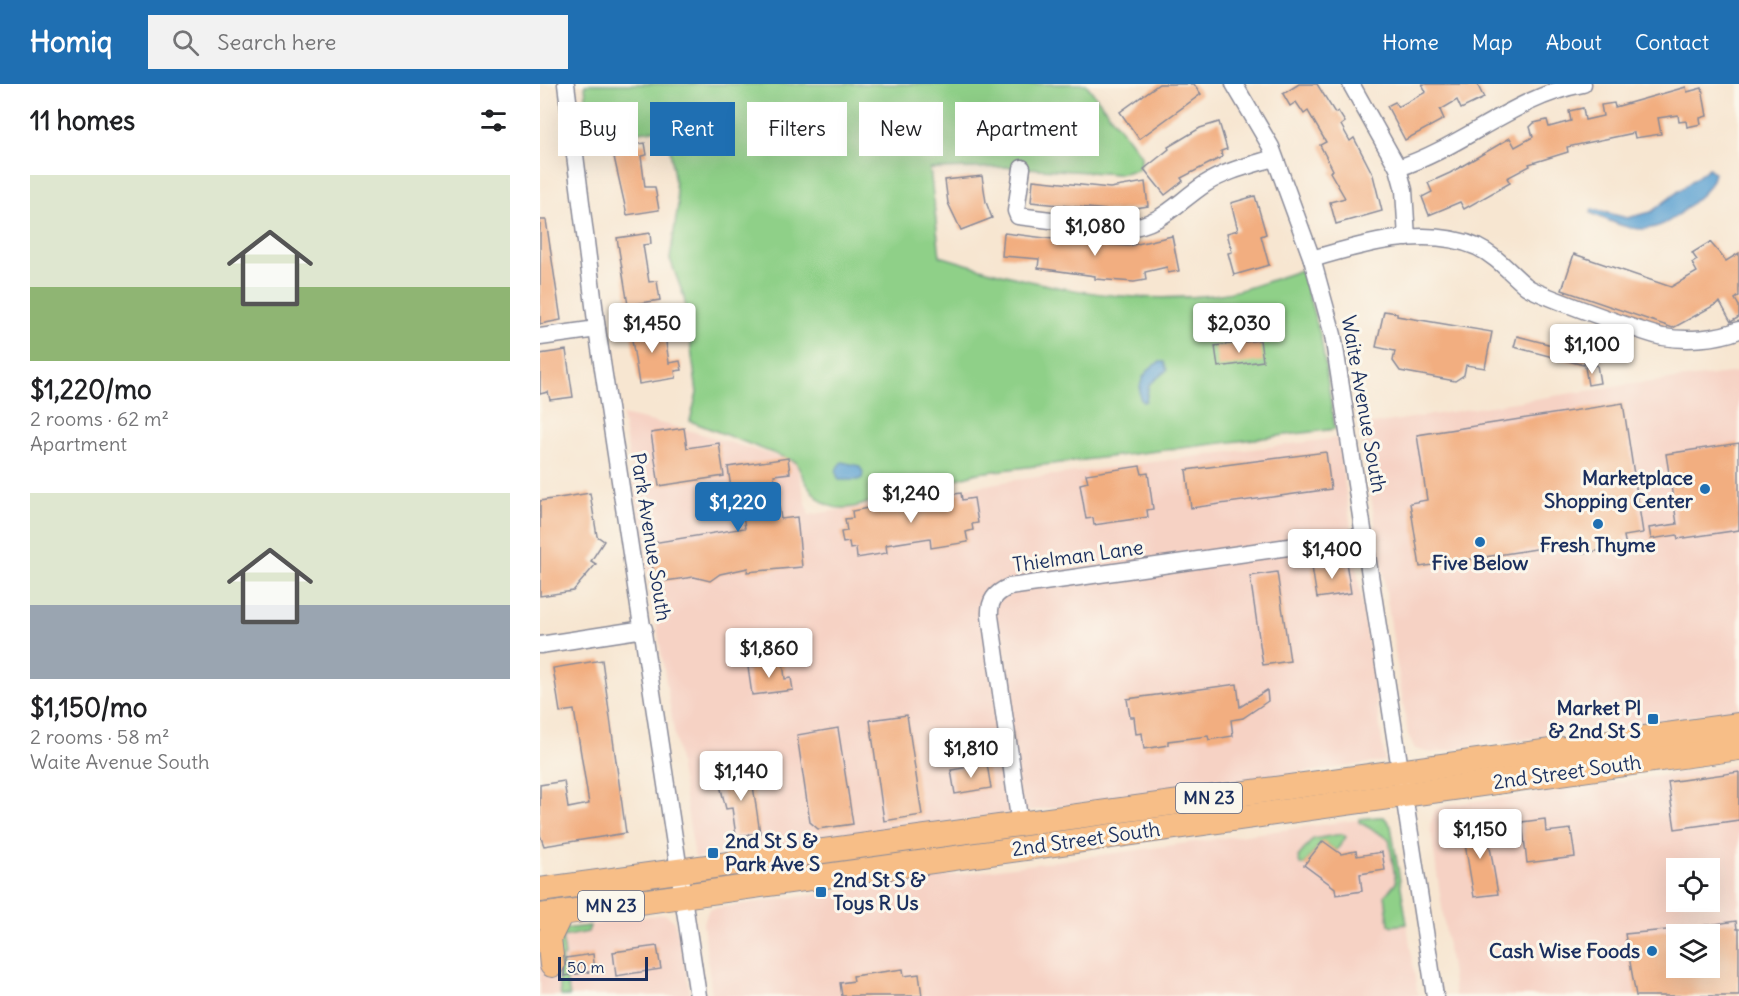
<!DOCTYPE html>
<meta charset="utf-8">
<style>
:root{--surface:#fff;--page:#f2f2f2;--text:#202124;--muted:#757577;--accent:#1f6fb2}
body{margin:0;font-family:Delius,sans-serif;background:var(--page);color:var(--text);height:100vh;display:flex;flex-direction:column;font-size:22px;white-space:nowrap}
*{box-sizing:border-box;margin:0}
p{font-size:20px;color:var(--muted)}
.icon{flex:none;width:33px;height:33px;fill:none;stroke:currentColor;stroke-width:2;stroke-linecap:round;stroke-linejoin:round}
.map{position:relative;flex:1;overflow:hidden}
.sheet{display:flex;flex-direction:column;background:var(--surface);width:540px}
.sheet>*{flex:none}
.banner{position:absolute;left:18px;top:18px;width:570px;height:54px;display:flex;gap:12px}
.tools{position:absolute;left:1126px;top:774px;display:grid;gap:12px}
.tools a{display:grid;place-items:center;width:54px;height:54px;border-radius:0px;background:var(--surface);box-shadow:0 6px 24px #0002;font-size:30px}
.scale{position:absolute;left:18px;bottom:15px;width:90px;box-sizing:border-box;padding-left:6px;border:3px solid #1b2f5e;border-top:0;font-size:16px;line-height:21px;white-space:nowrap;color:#1b2f5e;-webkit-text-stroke:4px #fbf7ec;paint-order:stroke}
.price{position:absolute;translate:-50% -51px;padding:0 14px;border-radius:6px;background:#fff;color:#222;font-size:20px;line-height:39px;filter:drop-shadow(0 2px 3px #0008)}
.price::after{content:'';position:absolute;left:50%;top:36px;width:18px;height:14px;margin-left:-9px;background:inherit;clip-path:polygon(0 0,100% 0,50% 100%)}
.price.active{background:var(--accent);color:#fff}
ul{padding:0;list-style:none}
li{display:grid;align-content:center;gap:12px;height:318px;padding:0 30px}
li span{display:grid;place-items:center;height:186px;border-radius:0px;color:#555}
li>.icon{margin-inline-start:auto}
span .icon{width:108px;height:108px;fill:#fffc;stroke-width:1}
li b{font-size:26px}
h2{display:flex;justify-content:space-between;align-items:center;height:72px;padding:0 30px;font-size:26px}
.chip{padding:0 21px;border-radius:0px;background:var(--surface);box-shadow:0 6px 24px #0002;font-size:21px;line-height:54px}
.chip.active{background:var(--accent);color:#fff}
header{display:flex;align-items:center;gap:36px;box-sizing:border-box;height:84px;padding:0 30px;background:var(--accent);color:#fff}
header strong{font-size:28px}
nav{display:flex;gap:33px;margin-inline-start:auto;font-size:21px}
.search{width:420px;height:54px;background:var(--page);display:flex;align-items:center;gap:15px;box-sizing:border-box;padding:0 21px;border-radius:0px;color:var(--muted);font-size:22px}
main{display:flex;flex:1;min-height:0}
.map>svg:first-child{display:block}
.built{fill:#f6d2c4;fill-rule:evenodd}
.green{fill:#8fd088;stroke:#558073;stroke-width:1.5}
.water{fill:#5ca1d1;stroke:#3c6898;stroke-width:1.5}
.building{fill:#f2ae80}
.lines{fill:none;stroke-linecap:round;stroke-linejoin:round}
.minor-casing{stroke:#898a98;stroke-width:19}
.highway-casing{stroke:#898a98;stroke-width:26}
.minor{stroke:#fff;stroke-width:16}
.highway{stroke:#f7be87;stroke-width:24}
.poi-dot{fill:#1f6fb2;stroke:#fbf7ec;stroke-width:2}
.labels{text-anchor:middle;stroke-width:6;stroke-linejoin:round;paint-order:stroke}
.shield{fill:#fbf7ec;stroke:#5e6b89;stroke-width:1.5}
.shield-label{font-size:18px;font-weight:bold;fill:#1b2f5e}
.street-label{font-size:20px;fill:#1b2f5e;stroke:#fbf7ec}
.poi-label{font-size:20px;font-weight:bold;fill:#1b2f5e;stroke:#fbf7ec;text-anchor:end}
</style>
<header>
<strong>Homiq</strong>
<div class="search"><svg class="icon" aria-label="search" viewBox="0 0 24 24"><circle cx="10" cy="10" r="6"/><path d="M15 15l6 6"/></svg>Search here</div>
<nav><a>Home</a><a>Map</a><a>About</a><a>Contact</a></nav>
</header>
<main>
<section class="sheet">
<h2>11 homes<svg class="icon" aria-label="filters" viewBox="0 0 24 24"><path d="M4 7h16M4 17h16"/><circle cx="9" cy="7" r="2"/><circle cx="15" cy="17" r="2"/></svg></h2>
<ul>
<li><span style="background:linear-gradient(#dfe7d0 60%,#8fb573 0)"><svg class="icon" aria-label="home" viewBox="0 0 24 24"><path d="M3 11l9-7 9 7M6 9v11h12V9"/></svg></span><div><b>$1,220/mo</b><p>2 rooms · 62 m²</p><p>Apartment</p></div></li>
<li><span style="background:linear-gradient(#dfe7d0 60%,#9aa5b1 0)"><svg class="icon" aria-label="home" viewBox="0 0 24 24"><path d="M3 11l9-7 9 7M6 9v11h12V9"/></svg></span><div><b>$1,150/mo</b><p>2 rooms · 58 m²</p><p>Waite Avenue South</p></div></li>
</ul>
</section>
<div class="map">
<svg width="1199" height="912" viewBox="0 0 1199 912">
<rect width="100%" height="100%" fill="#fbf7ec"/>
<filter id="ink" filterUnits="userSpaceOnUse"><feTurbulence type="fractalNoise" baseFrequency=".0167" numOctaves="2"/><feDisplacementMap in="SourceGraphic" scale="12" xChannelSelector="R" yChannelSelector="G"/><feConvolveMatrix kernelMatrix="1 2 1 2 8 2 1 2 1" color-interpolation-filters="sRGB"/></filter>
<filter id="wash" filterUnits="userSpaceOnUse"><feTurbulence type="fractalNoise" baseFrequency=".008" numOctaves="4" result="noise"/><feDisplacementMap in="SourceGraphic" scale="24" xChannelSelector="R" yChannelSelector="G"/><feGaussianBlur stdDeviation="1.35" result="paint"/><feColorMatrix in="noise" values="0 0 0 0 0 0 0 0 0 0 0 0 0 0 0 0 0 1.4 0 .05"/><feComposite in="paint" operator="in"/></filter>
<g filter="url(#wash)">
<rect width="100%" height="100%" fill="#f7e6d1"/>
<!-- built -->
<g class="built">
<polygon points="1199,288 1199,625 891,669 875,665 868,651 820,342 1085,301"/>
<polygon points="82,331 141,344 256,378 269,431 475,396 798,354 845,677 155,774"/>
<path d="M1199,681V912H915L890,741L895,726L908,721ZM1137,784H1170V818H1137ZM1137,850H1170V884H1137Z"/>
<polygon points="837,733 849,737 853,750 878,912 172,912 163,840 169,825"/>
<polygon points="125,830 133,836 141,856 150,912 0,912 0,848"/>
</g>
<!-- green -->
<g class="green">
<path d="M45,0H546L601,71V79L597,86L578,90L472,83L390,85L400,172C489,200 579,222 673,211C703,208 733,195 761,186L781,254L795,345L438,389C426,392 414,397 402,398C388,399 375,396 361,402C355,404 350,409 345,411C297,436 276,426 256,378L150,337L157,309L144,213L130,175L138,121L127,44L49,55Z"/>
<polygon points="837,733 844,733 851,742 867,840 852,842 849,840 845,811 856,799 849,755 819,738 819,735"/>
<polygon points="802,750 806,753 796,767 783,757 764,781 760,780 758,773 773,755"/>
<polygon points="50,842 48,848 22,853 25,872 21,873 30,912 21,912 12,852 15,846"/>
</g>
<!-- water -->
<g class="water">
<path d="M1169,84L1174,89C1171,103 1163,109 1153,118C1114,155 1096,149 1051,129L1052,125L1087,134L1111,128Z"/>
<path d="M620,278H624L627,286L609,301L606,317L603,318L600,314C598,299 605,284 620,278Z"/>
<path d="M302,378L319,382L323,388L322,394L318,396H299C295,389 295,384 302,378Z"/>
</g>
<g id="blocks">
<!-- building -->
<g class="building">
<polygon points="619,0 654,0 661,10 599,55 580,28"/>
<polygon points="759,0 777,0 795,29 798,27 805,38 801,41 810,57 814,54 833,91 842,127 796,140 790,118 805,114 790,88 793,86 780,61 786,58 768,27 764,30 756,18 750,22 743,10"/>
<polygon points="882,0 937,0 944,14 921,25 917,16 900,26 904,35 865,56 847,22 855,18 858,23 886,8"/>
<polygon points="1146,3 1147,8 1162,4 1167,32 1160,34 1161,40 1147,43 1146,37 1139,38 1138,31 1118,34 1121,50 1095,54 1094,49 1027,63 1028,68 989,80 990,82 967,94 970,99 924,125 920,118 889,131 882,113 892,108 888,99 910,89 970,54 975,63 993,53 990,43 994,39 1007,36 1009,43 1031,37 1029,27 1043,24 1045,36 1063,32 1061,21 1074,19 1075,23"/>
<polygon points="679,38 687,65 681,67 682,73 641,94 643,97 625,111 604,85 629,65 628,63 660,44"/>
<polygon points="105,59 107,71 101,72 105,103 115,103 119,126 87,131 72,64"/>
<polygon points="442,92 446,118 452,134 421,146 408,119 405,96"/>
<polygon points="493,96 570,104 605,98 608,122 576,127 491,118"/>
<polygon points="715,112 726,150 721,152 729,181 694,191 688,169 692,168 687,149 698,146 691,119"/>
<polygon points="0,136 6,136 21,236 0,240"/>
<polygon points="110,149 111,160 103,161 109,198 117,197 120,216 88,221 77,154"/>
<polygon points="464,149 553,160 589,162 632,152 639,187 628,189 627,183 605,188 606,196 594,198 555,195 555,192 498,184 499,175 462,172"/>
<polygon points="1170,158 1186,177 1199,169 1199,212 1195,215 1199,222 1199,233 1191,238 1180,218 1133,244 1022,206 1034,170 1131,203 1157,188 1152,179 1157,176 1152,169"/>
<polygon points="844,227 857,229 857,232 952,248 945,284 926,281 924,291 915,297 860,287 853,277 855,267 836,263"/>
<polygon points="123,237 129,279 140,277 142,286 135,287 136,294 99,300 90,243"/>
<polygon points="977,252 1047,270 1044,281 974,263"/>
<polygon points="720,256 723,277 678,283 675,262"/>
<polygon points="26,266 33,313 10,316 8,308 0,310 0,270"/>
<polygon points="1057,281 1060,299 1048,301 1045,283"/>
<polygon points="1083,319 1103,449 1084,452 1086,463 1042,469 1041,458 880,483 870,419 887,416 877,351"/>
<polygon points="144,344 147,364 179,359 184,392 119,402 111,349"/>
<polygon points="1199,359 1199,446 1138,455 1137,451 1111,455 1109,444 1137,440 1126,370"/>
<polygon points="786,368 791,405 651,424 646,386"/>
<polygon points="248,374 250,389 234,391 241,435 257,433 262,483 207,488 208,484 180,490 170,497 154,493 125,497 114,488 106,460 205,444 202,425 188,428 186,413 192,412 188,383"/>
<polygon points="600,382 602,390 608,389 613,425 607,426 608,433 554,441 553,434 546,435 540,400 548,398 546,390"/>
<polygon points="50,409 57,452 64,457 51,477 56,480 33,507 0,512 0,417"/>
<polygon points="421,409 422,416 434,414 438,439 432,440 433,446 426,448 428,458 391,464 390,454 346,461 347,469 317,474 316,464 310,465 309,458 303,459 301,448 307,447 305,435 313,434 312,427 350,420 351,426 375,422 374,416"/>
<polygon points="806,478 811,509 777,514 772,483"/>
<polygon points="737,488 750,577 723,581 710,492"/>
<polygon points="62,576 86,749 4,762 0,751 0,701 24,697 28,724 49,720 34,626 20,628 13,584"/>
<polygon points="243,578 245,595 251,594 253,606 212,611 208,583"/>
<polygon points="697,600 700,623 727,606 728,617 703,634 691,636 693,652 669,656 668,652 628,657 628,661 604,665 602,649 596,650 594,633 590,633 587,615"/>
<polygon points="367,631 382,731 344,737 330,636"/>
<polygon points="298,644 313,740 278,745 270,738 257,651"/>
<polygon points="447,680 451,704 415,710 411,686"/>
<polygon points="211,688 220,749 196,752 192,724 186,725 178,693"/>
<polygon points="1199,688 1199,736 1135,745 1128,698"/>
<polygon points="1005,735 1006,748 1031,745 1035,773 987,779 982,738"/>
<polygon points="946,739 958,810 934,813 922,742"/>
<polygon points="783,757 801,770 816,767 817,772 842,768 845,786 820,790 822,807 796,811 795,804 764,781"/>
<polygon points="1196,837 1197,845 1199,845 1199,912 1096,912 1085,850 1137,845 1137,884 1170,884 1170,850 1140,850 1140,845"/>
<polygon points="117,862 121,885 76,892 73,868"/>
<polygon points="53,870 55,887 24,892 26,874"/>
<polygon points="363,885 364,892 379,890 382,912 302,912 300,899 314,897 313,892"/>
</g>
</g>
</g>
<g filter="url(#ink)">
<use href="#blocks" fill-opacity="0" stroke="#898a98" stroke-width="1.5"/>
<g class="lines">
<!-- minor casing -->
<g class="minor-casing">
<g id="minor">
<polyline points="26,0 57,245 158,912"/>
<polyline points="694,0 731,63 772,175 793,251 895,912"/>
<polyline points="811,0 858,84 864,106 867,154"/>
<path d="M482,84L476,127L478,132L584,145C623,140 635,120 665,100C685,87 711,81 734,74"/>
<path d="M858,84C923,63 974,13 1043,0"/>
<path d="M772,175C822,160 886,141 937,163C958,173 970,189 986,202C995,210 1108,250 1123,253C1146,257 1177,255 1199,246"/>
<polyline points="0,253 57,245"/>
<polyline points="0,561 104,545"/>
<path d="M480,741L450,532C449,517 455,509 469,503L825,452"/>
</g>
</g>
<!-- highway casing -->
<g class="highway-casing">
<g id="highway">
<polyline points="0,806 1199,641"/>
<polyline points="0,832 1199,664"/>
<polyline points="12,881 9,854 21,829"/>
</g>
</g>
<!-- minor -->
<use href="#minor" class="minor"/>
<!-- highway -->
<use href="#highway" class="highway"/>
</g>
</g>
<!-- markers -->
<g class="poi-dot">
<circle cx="1165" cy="405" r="6"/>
<circle cx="1058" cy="440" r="6"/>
<circle cx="940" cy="458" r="6"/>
<rect x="1107" y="629" width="12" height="12" rx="3"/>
<rect x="167" y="763" width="12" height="12" rx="3"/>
<rect x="275" y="802" width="12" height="12" rx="3"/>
<circle cx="1112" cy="867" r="6"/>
</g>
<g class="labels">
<!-- shield labels -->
<g class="shield">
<rect x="636" y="699" width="66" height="30" rx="4.5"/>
<rect x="38" y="807" width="66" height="30" rx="4.5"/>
</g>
<g class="shield-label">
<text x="669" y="720">MN 23</text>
<text x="71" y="828">MN 23</text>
</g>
<!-- street labels -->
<g class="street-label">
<text transform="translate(824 320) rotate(80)" y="7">Waite Avenue South</text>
<text transform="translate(111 453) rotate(81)" y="7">Park Avenue South</text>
<text transform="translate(538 472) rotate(-8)" y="7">Thielman Lane</text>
<text transform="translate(1027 688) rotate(-8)" y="7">2nd Street South</text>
<text transform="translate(546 755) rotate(-8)" y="7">2nd Street South</text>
</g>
<!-- poi labels -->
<g class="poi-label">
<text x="1153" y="401">Marketplace<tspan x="1153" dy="23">Shopping Center</tspan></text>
<text x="1058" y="468" text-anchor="middle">Fresh Thyme</text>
<text x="940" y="486" text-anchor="middle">Five Below</text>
<text x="1101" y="631">Market Pl<tspan x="1101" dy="23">&amp; 2nd St S</tspan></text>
<text x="185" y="764" text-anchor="start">2nd St S &amp;<tspan x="185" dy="23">Park Ave S</tspan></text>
<text x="293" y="803" text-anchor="start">2nd St S &amp;<tspan x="293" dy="23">Toys R Us</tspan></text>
<text x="1100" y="874">Cash Wise Foods</text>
</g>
</g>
</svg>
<div class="tools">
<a><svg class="icon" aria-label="locate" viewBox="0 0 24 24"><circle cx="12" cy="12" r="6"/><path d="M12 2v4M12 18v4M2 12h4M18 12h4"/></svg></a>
<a><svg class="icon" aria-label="layers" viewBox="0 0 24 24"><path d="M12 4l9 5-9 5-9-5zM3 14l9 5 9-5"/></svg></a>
</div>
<div class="scale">50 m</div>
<b class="price" style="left:555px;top:173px">$1,080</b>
<b class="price" style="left:112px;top:270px">$1,450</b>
<b class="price" style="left:699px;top:270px">$2,030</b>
<b class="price" style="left:1052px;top:291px">$1,100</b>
<b class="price" style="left:371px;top:440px">$1,240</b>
<b class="price active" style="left:198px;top:449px">$1,220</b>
<b class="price" style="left:792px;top:496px">$1,400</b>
<b class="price" style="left:229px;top:595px">$1,860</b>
<b class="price" style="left:431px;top:695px">$1,810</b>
<b class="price" style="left:201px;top:718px">$1,140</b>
<b class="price" style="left:940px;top:776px">$1,150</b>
<div class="banner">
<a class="chip">Buy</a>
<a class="chip active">Rent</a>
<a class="chip">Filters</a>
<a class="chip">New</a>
<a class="chip">Apartment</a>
</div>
</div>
</main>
